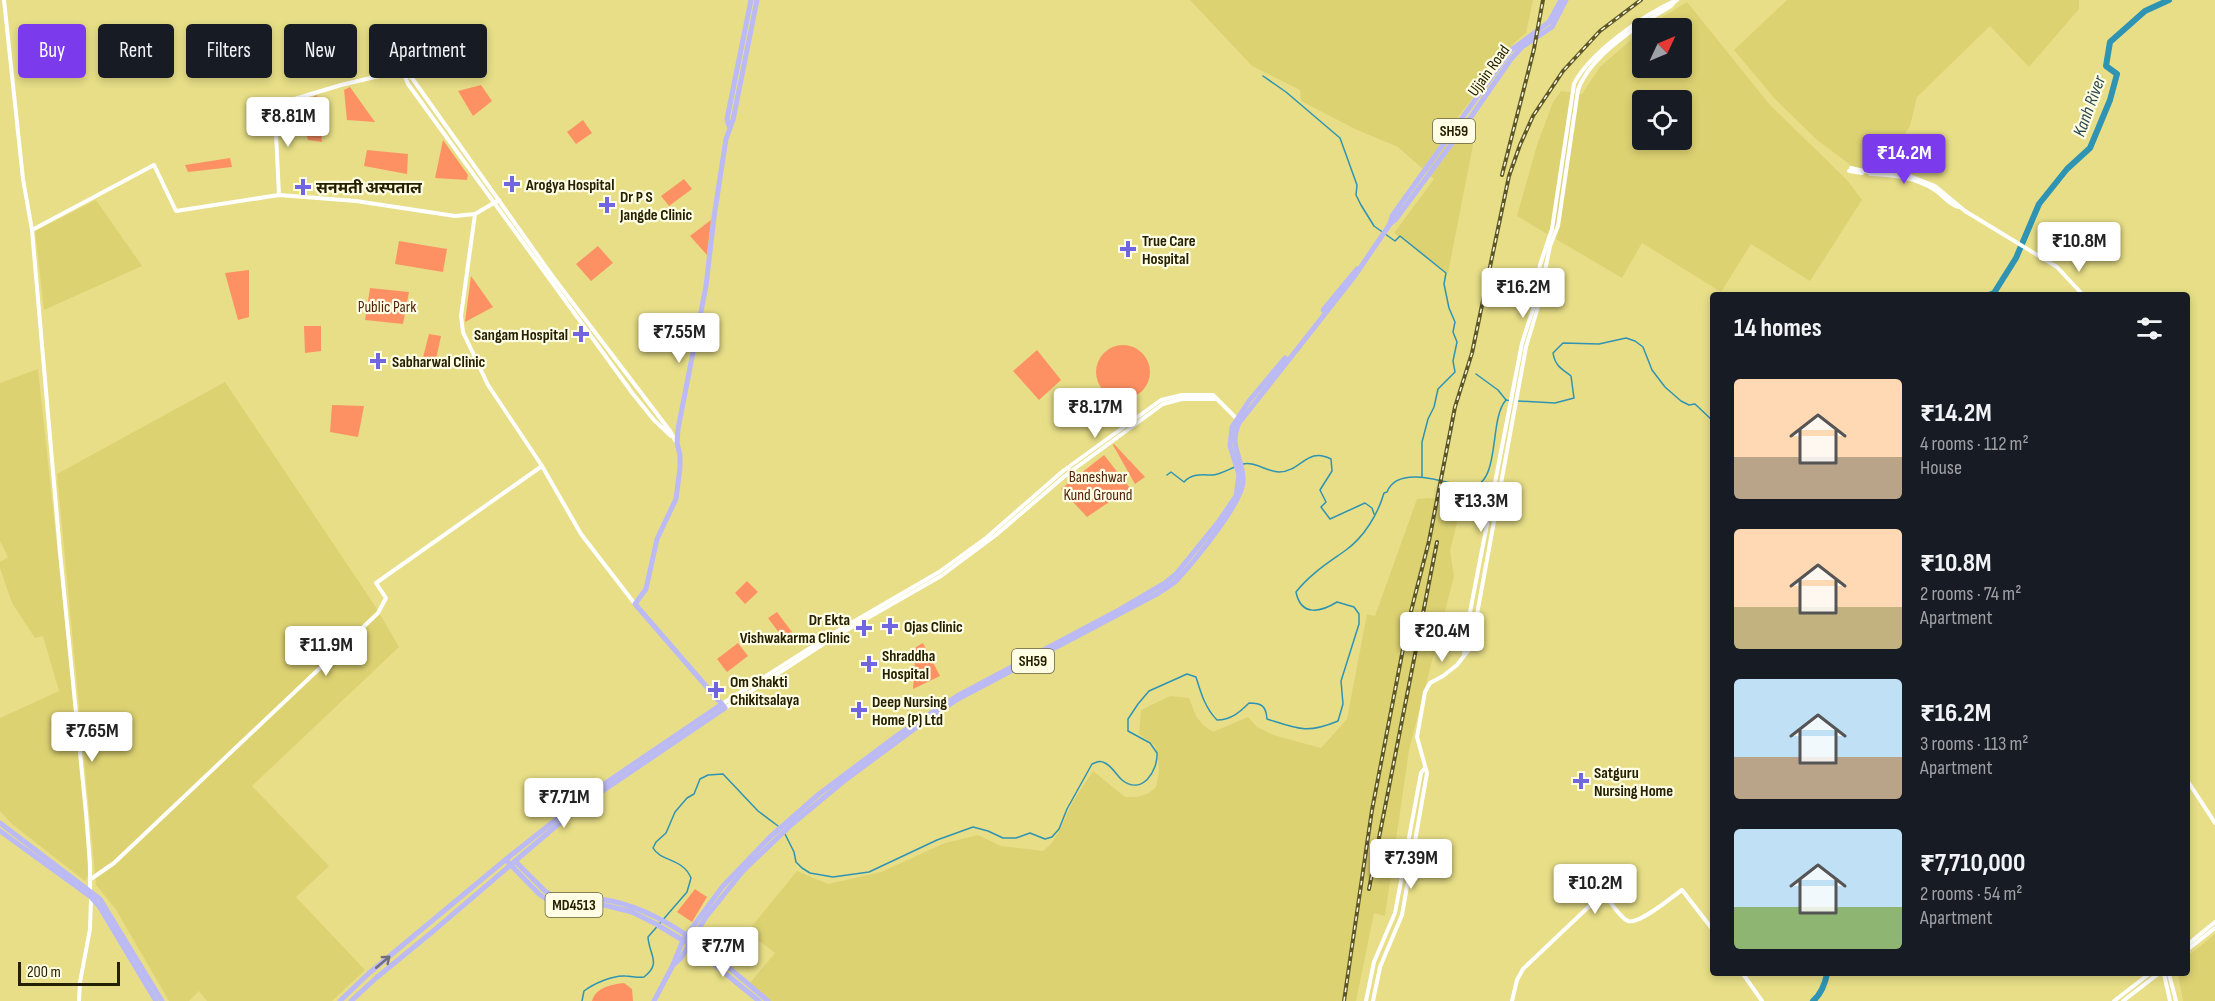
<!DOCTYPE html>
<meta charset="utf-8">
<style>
:root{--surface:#171b24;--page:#242831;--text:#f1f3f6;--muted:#9ea1a6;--accent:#7c3aed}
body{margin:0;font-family:"Sofia Sans Condensed","Noto Sans Devanagari",sans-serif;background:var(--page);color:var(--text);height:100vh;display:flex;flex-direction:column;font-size:22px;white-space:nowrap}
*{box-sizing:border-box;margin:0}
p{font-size:20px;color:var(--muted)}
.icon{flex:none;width:33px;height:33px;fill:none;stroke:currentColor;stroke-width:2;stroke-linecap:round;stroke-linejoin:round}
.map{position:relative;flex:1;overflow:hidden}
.drawer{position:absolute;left:1710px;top:292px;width:480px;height:684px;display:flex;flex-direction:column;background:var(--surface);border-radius:6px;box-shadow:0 3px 9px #0003}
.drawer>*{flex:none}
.top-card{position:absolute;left:18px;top:24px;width:570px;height:54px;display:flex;gap:12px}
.needle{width:39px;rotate:46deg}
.controls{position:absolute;left:1632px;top:18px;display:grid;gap:12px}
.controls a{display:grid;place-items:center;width:60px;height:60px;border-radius:6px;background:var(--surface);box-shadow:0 3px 9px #0003;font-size:30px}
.scale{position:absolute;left:18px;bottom:15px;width:102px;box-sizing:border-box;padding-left:6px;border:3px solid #252100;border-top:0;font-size:16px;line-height:21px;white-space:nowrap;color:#252100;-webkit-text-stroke:4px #fffde4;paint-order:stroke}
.price{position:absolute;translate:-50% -51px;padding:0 14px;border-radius:6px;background:#fff;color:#222;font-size:20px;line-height:39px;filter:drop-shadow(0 2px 3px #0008)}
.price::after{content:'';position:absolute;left:50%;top:36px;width:18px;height:14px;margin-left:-9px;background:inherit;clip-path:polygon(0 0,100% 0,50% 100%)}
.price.on{background:var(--accent);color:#fff}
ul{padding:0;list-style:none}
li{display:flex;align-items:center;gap:18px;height:150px;padding:0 24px}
li span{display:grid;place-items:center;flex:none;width:168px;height:120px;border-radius:6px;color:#555}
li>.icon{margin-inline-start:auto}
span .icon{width:72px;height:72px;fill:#fffc;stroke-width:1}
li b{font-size:26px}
h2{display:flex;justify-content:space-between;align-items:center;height:72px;padding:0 24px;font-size:26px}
.tag{padding:0 21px;border-radius:6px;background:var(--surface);box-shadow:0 3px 9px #0003;font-size:21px;line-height:54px}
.tag.on{background:var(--accent);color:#fff}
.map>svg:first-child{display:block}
.built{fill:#ddd272;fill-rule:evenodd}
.green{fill:#fe9163}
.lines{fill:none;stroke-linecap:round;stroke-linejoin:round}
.stream{stroke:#2f94b3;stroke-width:1.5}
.river{stroke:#2f94b3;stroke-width:6}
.minor{stroke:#fff;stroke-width:4}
.major{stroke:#bbbaf5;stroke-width:5}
.rail-casing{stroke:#5d5727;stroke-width:4}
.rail{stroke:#fffde4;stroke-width:1.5;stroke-dasharray:4.5;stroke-linecap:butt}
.oneway{stroke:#706e7a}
.poi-dot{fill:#7066e0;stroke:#fffde4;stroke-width:2}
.labels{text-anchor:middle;stroke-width:4.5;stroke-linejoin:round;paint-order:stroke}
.shield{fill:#fffde4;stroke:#666344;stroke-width:1.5}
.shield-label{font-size:15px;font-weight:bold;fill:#252100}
.street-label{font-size:16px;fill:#252100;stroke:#fffde4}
.poi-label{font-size:16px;font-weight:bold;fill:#252100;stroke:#fffde4;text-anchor:start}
.park-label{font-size:16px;fill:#54230d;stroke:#fffde4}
.water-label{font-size:18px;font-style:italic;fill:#2a4852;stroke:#fffde4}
</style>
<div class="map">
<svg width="2215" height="1001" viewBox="0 0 2215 1001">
<rect width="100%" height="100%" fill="#e7de87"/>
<!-- built -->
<g class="built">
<polygon points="1190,0 1533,0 1526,33 1514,43 1458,117 1473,145 1448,273 1394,233 1434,179 1398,147 1355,129 1301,101 1300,90 1252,66"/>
<polygon points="1787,0 2079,0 2079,9 2029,67 1990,26 1917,97 1910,126 1881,170 1876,170 1856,169 1817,140 1775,99 1734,50"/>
<path d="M1687,2L1770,105L1847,180L1862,200L1810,281L1751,244L1721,292L1642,243L1622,278L1517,216L1537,145L1553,102L1561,91L1582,94L1600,67L1642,30V68H1682V28H1645ZM1642,100H1682V140H1642Z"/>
<polygon points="96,200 142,266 44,310 35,231"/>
<polygon points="38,369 85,807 88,876 85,881 12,824 0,811 0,718 59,691 43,636 35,638 12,603 0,568 0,562 8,557 0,541 0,383"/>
<polygon points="225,382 377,609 399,647 252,786 329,866 296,897 365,970 332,1001 207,1001 199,991 189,1001 169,1001 115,908 96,885 57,474"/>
<polygon points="1429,498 1449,501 1461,506 1450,551 1454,576 1409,750 1385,916 1374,913 1356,1001 769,1001 749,984 775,953 747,932 797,871 828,884 881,872 945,843 978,835 1001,846 1043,851 1051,844 1058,833 1073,801 1093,771 1125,797 1137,797 1149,793 1156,787 1159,773 1158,758 1155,746 1139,734 1141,710 1170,696 1189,698 1196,716 1203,725 1213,732 1248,717 1257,727 1273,735 1321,748 1347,719 1367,614 1375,616 1417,499"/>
<polygon points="2215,934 2215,1001 2183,1001 2178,974 2187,974 2187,957"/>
</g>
<!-- green -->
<g class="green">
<polygon points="481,85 492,101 473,116 458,91"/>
<polygon points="350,87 375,122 347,120 344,90"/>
<polygon points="317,95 322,142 308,140 298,103"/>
<polygon points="583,120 592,133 576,144 567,132"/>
<polygon points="443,140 468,175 467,180 435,178"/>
<polygon points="367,150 408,154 407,174 364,166"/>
<polygon points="230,158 232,167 188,172 185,165"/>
<polygon points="684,179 692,189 669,206 661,196"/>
<polygon points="711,220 707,255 690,236"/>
<polygon points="399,241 447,249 443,272 395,264"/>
<polygon points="598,246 613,263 591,281 576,264"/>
<polygon points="249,270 249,317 238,320 225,273"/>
<polygon points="471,276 493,307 465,322"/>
<polygon points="370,288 409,292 403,324 365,320"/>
<polygon points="304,326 321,326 321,351 305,353"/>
<polygon points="429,334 441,336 435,364 422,361"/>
<circle cx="1123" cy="372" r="27"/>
<polygon points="1037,350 1061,380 1039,400 1013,371"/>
<polygon points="332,405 364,406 358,437 330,432"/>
<polygon points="1114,444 1145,477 1135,484 1113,445"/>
<polygon points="1104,455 1130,488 1087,517 1061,489"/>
<polygon points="747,581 758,592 745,604 735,593"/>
<polygon points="777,612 792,632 783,638 768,618"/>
<polygon points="738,643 748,656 727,672 717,659"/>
<polygon points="923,643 940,676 913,689 916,647"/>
<polygon points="1580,875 1593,889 1581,901 1567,888"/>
<polygon points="695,889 707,897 692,922 677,912"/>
<path d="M624,983L632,989L633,1001H592C595,988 612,984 624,983Z"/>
</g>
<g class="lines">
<!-- stream -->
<g class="stream">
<polyline points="1263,76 1286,92 1340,138 1357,185 1356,195 1361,205 1374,226 1395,241 1400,236 1446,273 1444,284 1449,308 1455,322 1453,332 1457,342 1453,361 1455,372 1438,389 1434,407 1428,419 1422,442 1422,477"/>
<polyline points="1476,374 1498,390 1506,400"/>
<path d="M1518,401L1555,403L1574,398L1571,376C1562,369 1555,366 1553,353L1563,343L1599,344L1626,338L1635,341L1643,347L1652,370L1665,387L1681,401L1689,405L1695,404L1713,421"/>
<path d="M1243,464C1255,461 1267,472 1279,472C1301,472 1307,446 1331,459L1332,471L1320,490L1326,502L1321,507L1330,519L1365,503L1372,508L1374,514"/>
<path d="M1167,475L1171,472L1184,482C1192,473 1202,475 1212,475C1219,475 1229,469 1235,467"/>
<path d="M785,834L794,852L796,862L802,868L810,873L833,877L869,872L937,840L973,827L988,831L1003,838H1016L1030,833L1045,839L1052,837L1059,829L1067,809L1092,764C1097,762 1100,760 1105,763C1113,767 1116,775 1122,780C1142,796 1158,771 1157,753L1150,743L1128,731V719L1138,704L1149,691L1187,674L1196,677C1201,693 1205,708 1217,720C1231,720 1240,712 1249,703C1262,703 1266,706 1267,719C1298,729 1307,734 1338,721L1343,704L1341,681L1359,624V614L1354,607L1337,602C1321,612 1301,617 1296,592C1310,574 1328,563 1346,550C1364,537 1378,514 1384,493L1387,492C1398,464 1447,483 1470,488C1502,483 1488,420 1506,400L1511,401"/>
<path d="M582,1001L584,991C593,984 613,975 625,976C632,976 637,978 644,977C662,963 649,955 648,937L687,892L691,878C683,858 661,862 653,848L656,842L666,833L675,812L687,798L694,794L700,779L708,775L723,774L758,811L778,826"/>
</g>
<!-- river -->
<g class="river">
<polyline points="1986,296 1994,293 2016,258 2039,204 2067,169 2090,148 2110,100 2117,74 2106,66 2110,42 2145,11 2169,0"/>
<path d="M1813,1001C1821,994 1825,984 1827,974"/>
</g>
<!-- minor -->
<g class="minor">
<polyline points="4,0 23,179 32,230 60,552 86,813 90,864 90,890"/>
<polyline points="404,74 408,84 633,394 654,420 671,436"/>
<polyline points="1851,168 1868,172 1900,172 1935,186 1965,211 2057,267 2084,296"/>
<polyline points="1849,171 1862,173"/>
<path d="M1870,174C1893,175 1915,177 1935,190C1943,195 1949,205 1959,207"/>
<polyline points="279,195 276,134 268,107 341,85 396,72 404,73 412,78 553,277 670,431 676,442"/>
<polyline points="475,214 461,316 463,332 488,385 542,466 581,534 635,604"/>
<polyline points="32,230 154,165 176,211 279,195 356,201 455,216 475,214 499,200"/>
<path d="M1464,654L1465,638L1522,343L1533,309L1540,265L1552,229L1574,84C1589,53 1646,13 1677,0"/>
<polyline points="722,704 829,636 939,572 986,538 1063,471 1161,400 1182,395 1213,395 1238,420"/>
<polyline points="725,708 831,639 941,576 996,535 1066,475 1163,404 1182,399 1216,399"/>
<polyline points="2187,780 2215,823"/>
<polyline points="91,879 114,863 378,613 386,598 376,583 542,466"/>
<polyline points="2187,945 2215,922"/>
<polyline points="2187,950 2215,928"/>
<polyline points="1743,974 1762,1001"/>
<polyline points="2164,974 2170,1001"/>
<polyline points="2169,974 2176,1001"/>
<polyline points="79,1001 80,982 90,929 91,898"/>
<polyline points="1366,1001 1374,962 1395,913 1421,773 1424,769"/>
<path d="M1373,1001L1380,967L1402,915L1427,773L1417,737L1425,692L1430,683L1443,676L1457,665L1471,647L1526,347L1537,310L1550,246L1558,226L1578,90C1590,55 1640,24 1671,6L1675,1"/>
<path d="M1512,1001L1517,980L1523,969L1601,895H1605C1611,902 1619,917 1628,921C1639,925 1672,897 1682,890L1713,930"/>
<polyline points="2114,1001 2149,974"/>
<polyline points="2123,1001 2158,974"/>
</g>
<!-- major -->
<g class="major">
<polyline points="729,126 727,119 751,0"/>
<polyline points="1390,224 1396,219 1464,127 1511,59 1522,47 1552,27 1566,0"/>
<polyline points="1323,310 1357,269"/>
<polyline points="0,823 100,899 162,1001"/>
<polyline points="0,831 91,897 99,906 156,1001"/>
<polyline points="506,860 539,894 555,905 604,905 632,912 656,924 689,944 759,1001"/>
<path d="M515,861L544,890L559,901C570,900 580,897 591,898C661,903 717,958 768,1001"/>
<path d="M673,965L681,958L706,917L743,871L791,825L844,781L921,724L958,699L1157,594C1163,590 1170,586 1176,581C1192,564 1243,503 1243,481C1244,458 1228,448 1239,423L1354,277L1390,224L1392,216L1510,51L1549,22L1561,0"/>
<polyline points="340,1001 368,974 510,856 582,799 722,704"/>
<polyline points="351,1001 376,978 431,933 576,809 725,708 635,604 646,589 657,539 676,499 680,468 680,455 677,443 678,429 706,286 714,217 726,139 733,120 757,0"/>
<polyline points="654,1001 673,965 683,940 723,886 770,837 819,794 899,734 957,696 1119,610 1165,583 1176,574 1219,521 1236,496 1239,475 1230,446 1232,427 1249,401 1285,358"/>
</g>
<!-- rail casing -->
<g class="rail-casing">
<g id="rail">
<polyline points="1502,175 1534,49 1543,0"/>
<polyline points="1369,889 1437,542"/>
<polyline points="1344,1001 1372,810 1408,623 1429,541 1455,407 1472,353 1509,176 1520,145 1533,116 1563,71 1600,31 1641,0"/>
</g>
</g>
<!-- rail -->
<use href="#rail" class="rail"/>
</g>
<!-- one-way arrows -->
<defs><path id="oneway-shaft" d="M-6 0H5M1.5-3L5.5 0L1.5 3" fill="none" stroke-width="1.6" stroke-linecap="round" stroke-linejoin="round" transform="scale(1.5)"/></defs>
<use class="oneway" href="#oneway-shaft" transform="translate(383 962) rotate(-40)"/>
<!-- markers -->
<g class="poi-dot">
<path d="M509 175h6v6h6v6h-6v6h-6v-6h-6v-6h6z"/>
<path d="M300 178h6v6h6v6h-6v6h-6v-6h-6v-6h6z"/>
<path d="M604 196h6v6h6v6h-6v6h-6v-6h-6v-6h6z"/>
<path d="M1125 240h6v6h6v6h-6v6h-6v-6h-6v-6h6z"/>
<path d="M578 325h6v6h6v6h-6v6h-6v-6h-6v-6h6z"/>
<path d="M375 352h6v6h6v6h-6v6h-6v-6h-6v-6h6z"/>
<path d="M887 617h6v6h6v6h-6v6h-6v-6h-6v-6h6z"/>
<path d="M861 619h6v6h6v6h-6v6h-6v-6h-6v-6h6z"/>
<path d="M866 655h6v6h6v6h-6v6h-6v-6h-6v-6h6z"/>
<path d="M713 681h6v6h6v6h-6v6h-6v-6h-6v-6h6z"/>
<path d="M856 701h6v6h6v6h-6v6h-6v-6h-6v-6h6z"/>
<path d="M1578 772h6v6h6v6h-6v6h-6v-6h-6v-6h6z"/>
</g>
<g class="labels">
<!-- shield labels -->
<g class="shield">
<rect x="1433" y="119" width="42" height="24" rx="4.5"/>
<rect x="1012" y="649" width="42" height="24" rx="4.5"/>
<rect x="545.5" y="893" width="57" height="24" rx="4.5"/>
</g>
<g class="shield-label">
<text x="1454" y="136">SH59</text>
<text x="1033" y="666">SH59</text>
<text x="574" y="910">MD4513</text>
</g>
<!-- street labels -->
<g class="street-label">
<text transform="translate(1488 70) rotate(-54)" y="6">Ujjain Road</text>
</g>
<!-- poi labels -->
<g class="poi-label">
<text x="526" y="190">Arogya Hospital</text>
<text x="316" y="193">सनमती अस्पताल</text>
<text x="620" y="202">Dr P S<tspan x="620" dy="18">Jangde Clinic</tspan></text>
<text x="1142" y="246">True Care<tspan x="1142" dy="18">Hospital</tspan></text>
<text x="568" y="340" text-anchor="end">Sangam Hospital</text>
<text x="392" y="367">Sabharwal Clinic</text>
<text x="850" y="625" text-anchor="end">Dr Ekta<tspan x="850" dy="18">Vishwakarma Clinic</tspan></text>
<text x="904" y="632">Ojas Clinic</text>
<text x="882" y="661">Shraddha<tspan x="882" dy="18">Hospital</tspan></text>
<text x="730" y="687">Om Shakti<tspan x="730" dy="18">Chikitsalaya</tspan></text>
<text x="872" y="707">Deep Nursing<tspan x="872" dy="18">Home (P) Ltd</tspan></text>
<text x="1594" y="778">Satguru<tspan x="1594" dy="18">Nursing Home</tspan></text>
</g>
<!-- park labels -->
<g class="park-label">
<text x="387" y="312">Public Park</text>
<text x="1098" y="482">Baneshwar<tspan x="1098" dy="18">Kund Ground</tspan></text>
</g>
<!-- water labels -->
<g class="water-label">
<text transform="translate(2089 106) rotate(-70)" y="6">Kanh River</text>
</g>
</g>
</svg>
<div class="controls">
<a><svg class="needle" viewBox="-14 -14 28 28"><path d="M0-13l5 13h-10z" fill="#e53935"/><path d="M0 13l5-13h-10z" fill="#9ea1a6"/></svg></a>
<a><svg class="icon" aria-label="locate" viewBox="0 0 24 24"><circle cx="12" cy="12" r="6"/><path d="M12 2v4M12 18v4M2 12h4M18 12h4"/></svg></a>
</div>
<div class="scale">200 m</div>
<b class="price" style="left:288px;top:148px">₹8.81M</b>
<b class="price on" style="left:1904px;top:185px">₹14.2M</b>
<b class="price" style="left:2079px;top:273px">₹10.8M</b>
<b class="price" style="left:1523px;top:319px">₹16.2M</b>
<b class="price" style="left:679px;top:364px">₹7.55M</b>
<b class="price" style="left:1095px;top:439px">₹8.17M</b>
<b class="price" style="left:1481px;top:533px">₹13.3M</b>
<b class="price" style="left:1442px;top:663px">₹20.4M</b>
<b class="price" style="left:326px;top:677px">₹11.9M</b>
<b class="price" style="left:92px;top:763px">₹7.65M</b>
<b class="price" style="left:564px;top:829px">₹7.71M</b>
<b class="price" style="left:1411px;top:890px">₹7.39M</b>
<b class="price" style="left:1595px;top:915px">₹10.2M</b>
<b class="price" style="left:723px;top:978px">₹7.7M</b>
<div class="top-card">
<a class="tag on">Buy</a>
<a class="tag">Rent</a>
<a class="tag">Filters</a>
<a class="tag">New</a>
<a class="tag">Apartment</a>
</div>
<section class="drawer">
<h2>14 homes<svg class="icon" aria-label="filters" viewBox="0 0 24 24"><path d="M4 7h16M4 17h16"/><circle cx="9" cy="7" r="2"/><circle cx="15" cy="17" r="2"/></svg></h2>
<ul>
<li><span style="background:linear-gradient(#ffd9b3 65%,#b9a48a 0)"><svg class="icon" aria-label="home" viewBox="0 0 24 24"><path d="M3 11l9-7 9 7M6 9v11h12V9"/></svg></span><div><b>₹14.2M</b><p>4 rooms · 112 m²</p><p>House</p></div></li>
<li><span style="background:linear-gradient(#ffd9b3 65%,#c2b280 0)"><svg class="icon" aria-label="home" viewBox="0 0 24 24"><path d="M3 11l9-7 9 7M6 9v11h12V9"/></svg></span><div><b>₹10.8M</b><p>2 rooms · 74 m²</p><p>Apartment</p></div></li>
<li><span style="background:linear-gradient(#bfe0f5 65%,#b9a48a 0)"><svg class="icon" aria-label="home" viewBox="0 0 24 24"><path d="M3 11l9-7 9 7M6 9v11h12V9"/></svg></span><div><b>₹16.2M</b><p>3 rooms · 113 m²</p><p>Apartment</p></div></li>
<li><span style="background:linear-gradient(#bfe0f5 65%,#8fb573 0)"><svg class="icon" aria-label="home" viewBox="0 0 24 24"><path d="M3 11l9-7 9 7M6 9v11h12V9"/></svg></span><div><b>₹7,710,000</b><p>2 rooms · 54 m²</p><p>Apartment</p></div></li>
</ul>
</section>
</div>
